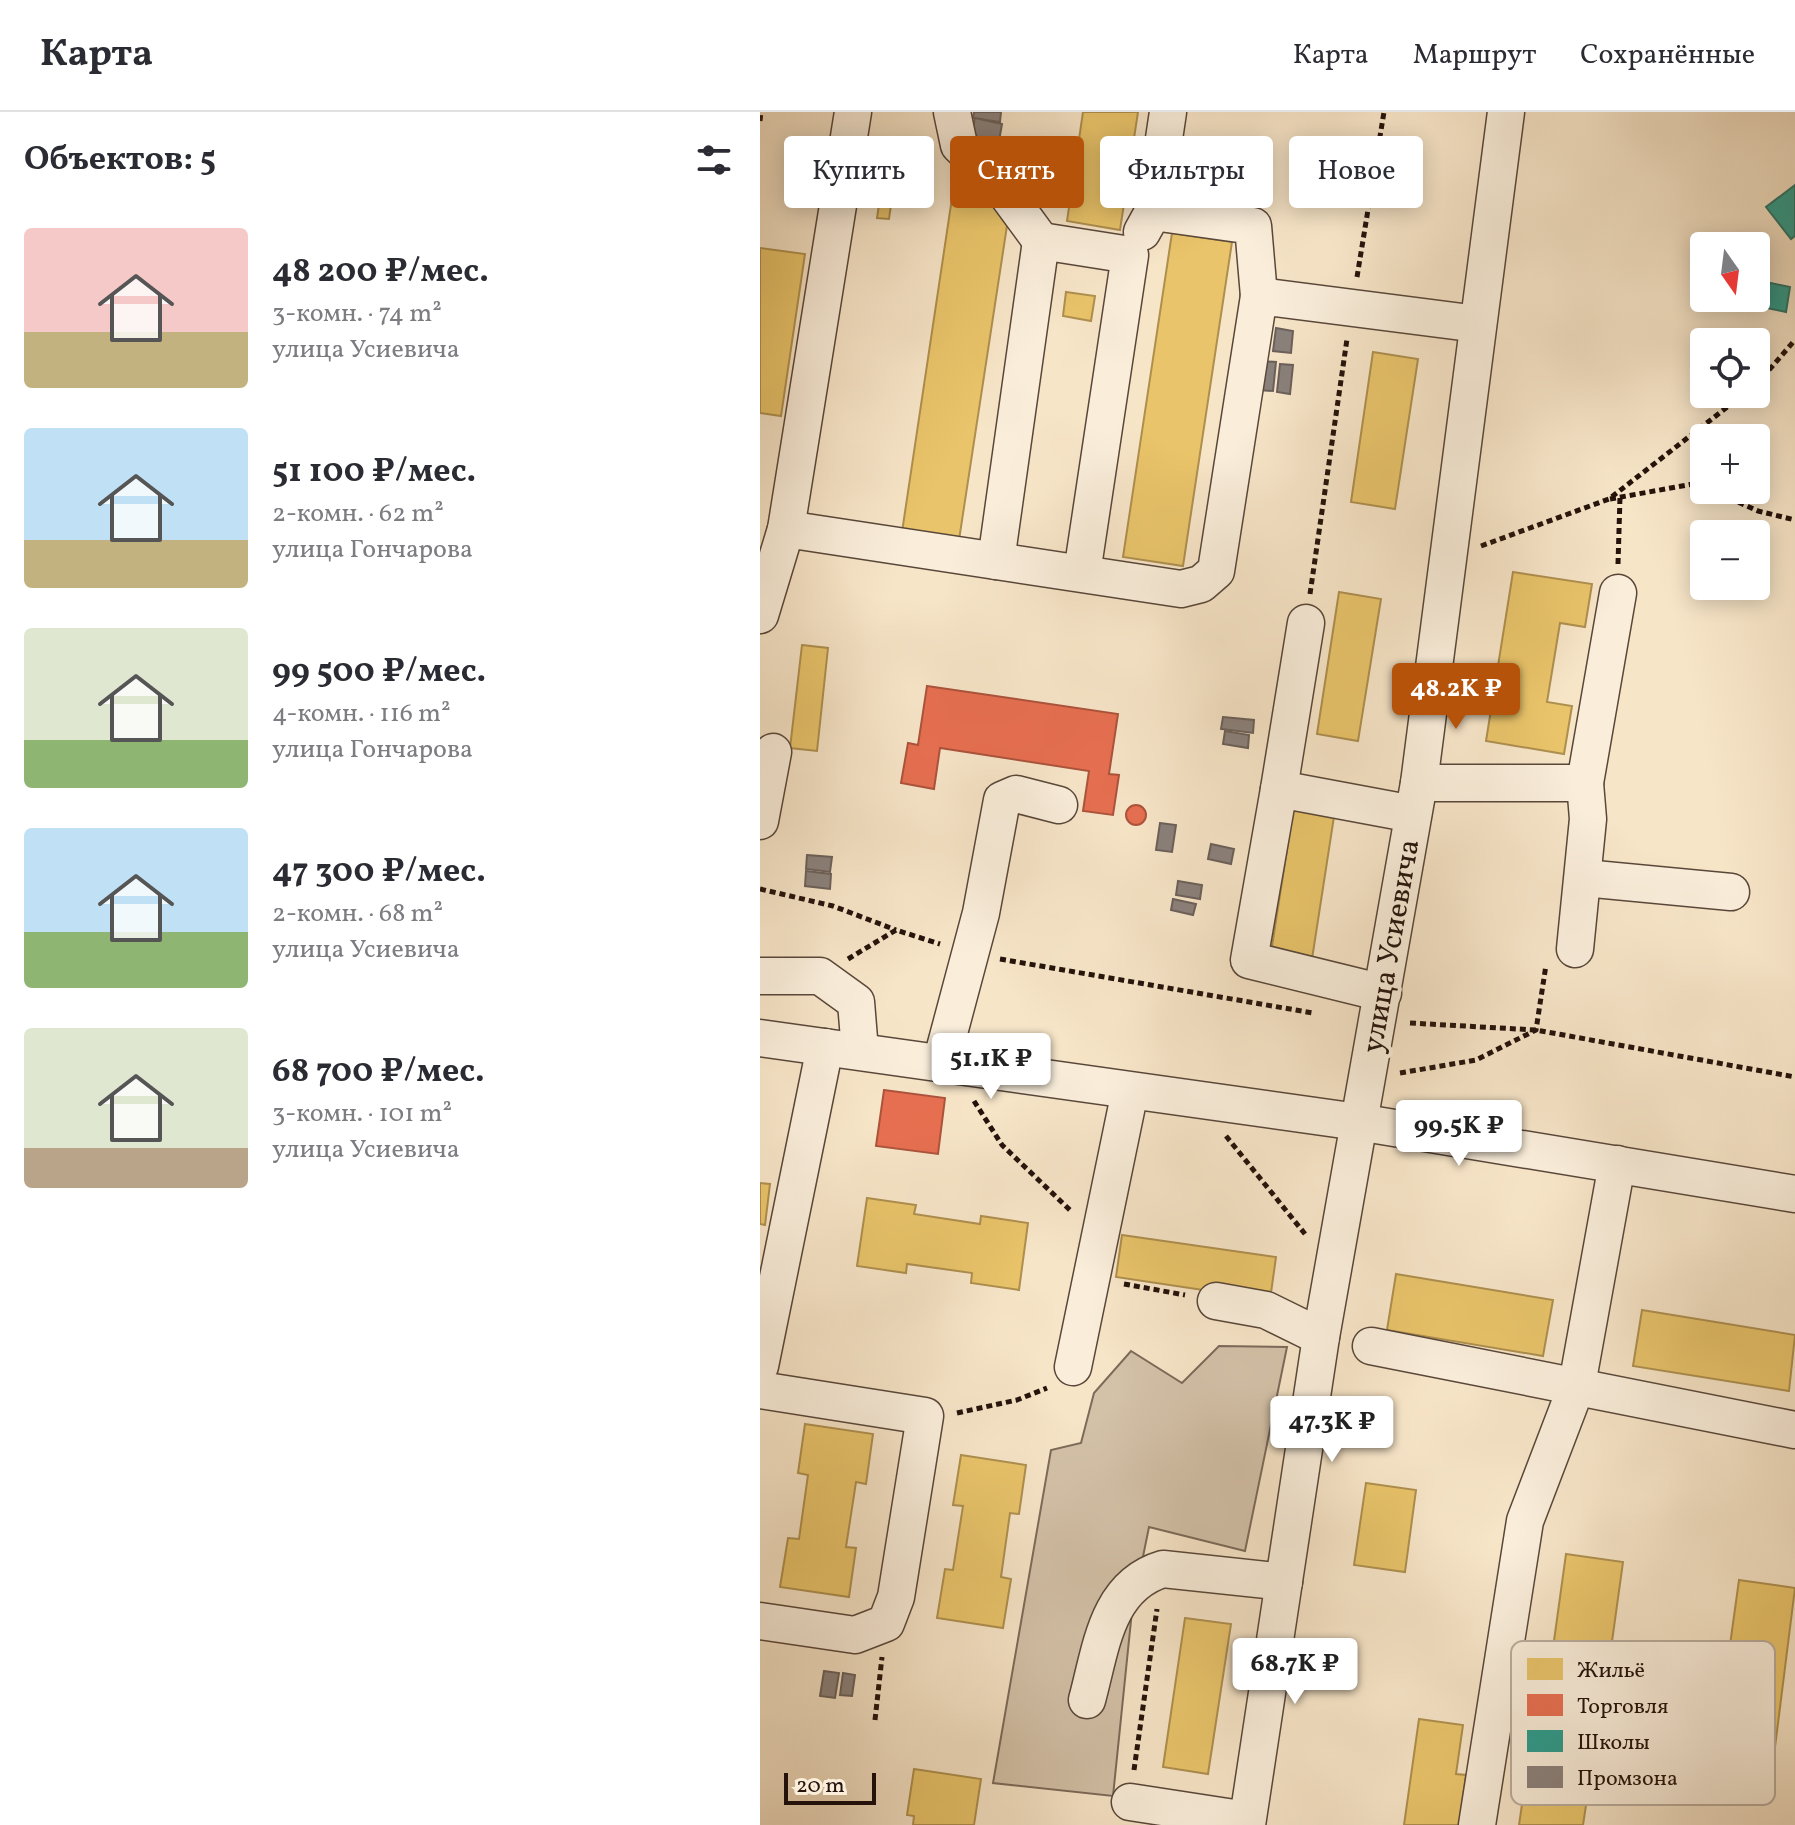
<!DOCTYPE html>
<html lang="ru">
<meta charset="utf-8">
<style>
:root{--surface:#fff;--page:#f2f2f3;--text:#2b2b33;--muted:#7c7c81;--line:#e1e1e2;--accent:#b45309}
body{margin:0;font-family:Vollkorn,serif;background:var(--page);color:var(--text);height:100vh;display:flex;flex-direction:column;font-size:30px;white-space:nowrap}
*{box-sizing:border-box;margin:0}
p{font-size:26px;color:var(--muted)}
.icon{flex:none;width:44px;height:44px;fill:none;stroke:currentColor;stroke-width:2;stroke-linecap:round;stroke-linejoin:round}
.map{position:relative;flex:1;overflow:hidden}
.drawer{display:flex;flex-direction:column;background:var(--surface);width:760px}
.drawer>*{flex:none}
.hud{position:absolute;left:24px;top:24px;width:760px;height:72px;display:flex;gap:16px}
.needle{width:52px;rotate:166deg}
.tools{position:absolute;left:930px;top:120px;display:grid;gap:16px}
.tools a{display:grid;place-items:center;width:80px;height:80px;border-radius:8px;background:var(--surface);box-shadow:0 4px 20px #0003;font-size:40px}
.scale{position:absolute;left:24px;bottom:20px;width:92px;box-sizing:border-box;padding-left:8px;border:4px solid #24120b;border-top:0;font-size:22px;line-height:28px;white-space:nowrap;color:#24120b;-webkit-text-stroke:6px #faeedb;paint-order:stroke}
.price{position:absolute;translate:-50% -68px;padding:0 18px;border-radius:8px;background:#fff;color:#222;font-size:26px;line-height:52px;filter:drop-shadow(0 2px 4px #0008)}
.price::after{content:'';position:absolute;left:50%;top:48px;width:24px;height:18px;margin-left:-12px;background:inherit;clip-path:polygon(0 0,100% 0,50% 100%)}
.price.active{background:var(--accent);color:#fff}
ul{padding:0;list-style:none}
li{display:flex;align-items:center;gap:24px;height:200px;padding:0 24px}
li span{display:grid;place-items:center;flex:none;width:224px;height:160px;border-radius:8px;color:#555}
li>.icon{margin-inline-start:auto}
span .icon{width:96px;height:96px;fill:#fffc;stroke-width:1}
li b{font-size:34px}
h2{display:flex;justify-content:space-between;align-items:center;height:96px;padding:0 24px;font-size:34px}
.chip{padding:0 28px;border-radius:8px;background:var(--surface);box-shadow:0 4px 20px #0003;font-size:28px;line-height:72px}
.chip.active{background:var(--accent);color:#fff}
header{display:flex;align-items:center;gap:48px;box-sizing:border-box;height:112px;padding:0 40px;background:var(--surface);border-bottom:2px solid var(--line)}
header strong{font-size:38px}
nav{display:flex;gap:44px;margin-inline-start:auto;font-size:28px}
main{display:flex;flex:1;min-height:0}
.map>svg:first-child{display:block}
.green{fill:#d3c1a8;stroke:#7c6a5a;stroke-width:2}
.homes{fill:#e9c46a;stroke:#ae8f4e;stroke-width:2}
.shops{fill:#e76f51;stroke:#ac533c;stroke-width:2}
.schools{fill:#2a9d8f;stroke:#287367;stroke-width:2}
.industry{fill:#8a817c;stroke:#6b605a;stroke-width:2}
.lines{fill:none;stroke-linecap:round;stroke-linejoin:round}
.minor-casing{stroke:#59473a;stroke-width:39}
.path{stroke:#24120b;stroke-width:5;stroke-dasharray:6 4;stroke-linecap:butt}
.minor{stroke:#faeedb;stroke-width:36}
.labels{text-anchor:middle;stroke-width:8;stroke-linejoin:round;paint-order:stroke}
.street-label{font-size:30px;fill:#24120b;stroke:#faeedb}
.key{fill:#faeedb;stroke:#baac9d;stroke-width:2}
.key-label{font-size:22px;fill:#24120b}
</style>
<header>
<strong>Карта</strong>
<nav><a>Карта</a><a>Маршрут</a><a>Сохранённые</a></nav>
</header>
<main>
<section class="drawer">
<h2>Объектов: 5<svg class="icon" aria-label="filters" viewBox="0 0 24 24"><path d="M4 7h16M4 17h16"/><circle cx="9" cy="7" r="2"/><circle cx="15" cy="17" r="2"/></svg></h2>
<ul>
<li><span style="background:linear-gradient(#f6c9c9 65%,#c2b280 0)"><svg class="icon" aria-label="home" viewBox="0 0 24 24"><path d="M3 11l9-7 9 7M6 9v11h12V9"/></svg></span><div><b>48 200 ₽/мес.</b><p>3-комн. · 74 m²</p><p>улица Усиевича</p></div></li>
<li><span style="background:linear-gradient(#bfe0f5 70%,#c2b280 0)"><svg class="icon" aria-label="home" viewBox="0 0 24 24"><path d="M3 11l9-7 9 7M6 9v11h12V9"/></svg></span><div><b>51 100 ₽/мес.</b><p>2-комн. · 62 m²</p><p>улица Гончарова</p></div></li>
<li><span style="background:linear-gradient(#dfe7d0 70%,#8fb573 0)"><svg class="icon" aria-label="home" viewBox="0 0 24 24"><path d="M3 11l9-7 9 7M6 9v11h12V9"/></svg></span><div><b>99 500 ₽/мес.</b><p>4-комн. · 116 m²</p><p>улица Гончарова</p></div></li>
<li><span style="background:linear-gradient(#bfe0f5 65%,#8fb573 0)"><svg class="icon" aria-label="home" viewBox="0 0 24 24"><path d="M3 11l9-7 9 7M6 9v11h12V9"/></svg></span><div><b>47 300 ₽/мес.</b><p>2-комн. · 68 m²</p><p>улица Усиевича</p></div></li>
<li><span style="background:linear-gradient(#dfe7d0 75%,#b9a48a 0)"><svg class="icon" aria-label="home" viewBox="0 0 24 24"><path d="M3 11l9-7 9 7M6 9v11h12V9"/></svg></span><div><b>68 700 ₽/мес.</b><p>3-комн. · 101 m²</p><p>улица Усиевича</p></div></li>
</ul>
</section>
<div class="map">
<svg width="1035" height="1713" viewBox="0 0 1035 1713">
<rect width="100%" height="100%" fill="#f7e5c8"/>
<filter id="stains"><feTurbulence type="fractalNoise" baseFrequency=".0025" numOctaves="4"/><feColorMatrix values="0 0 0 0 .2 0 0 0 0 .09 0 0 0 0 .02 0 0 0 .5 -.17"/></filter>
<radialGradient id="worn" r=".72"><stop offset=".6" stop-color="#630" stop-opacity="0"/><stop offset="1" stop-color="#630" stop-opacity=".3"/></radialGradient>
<!-- green -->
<polygon class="green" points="459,1234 527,1235 485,1439 389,1415 372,1499 353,1684 233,1671 291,1338 321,1331 334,1281 371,1239 422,1271"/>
<!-- homes -->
<g class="homes">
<polygon points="323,0 378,0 360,118 307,109"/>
<polygon points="192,86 250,94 199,428 142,420"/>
<polygon points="119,92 131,93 129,107 117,106"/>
<polygon points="412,121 472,130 423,454 363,445"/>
<polygon points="0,136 45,142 21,304 0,301"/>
<polygon points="306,180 335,184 331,209 303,204"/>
<polygon points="613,240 658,247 635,397 591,390"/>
<polygon points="753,460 832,472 825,515 800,511 787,590 812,594 804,642 726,629"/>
<polygon points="579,480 621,487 598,629 557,622"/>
<polygon points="42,533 68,536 57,639 30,636"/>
<polygon points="534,692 575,698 552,847 511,841"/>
<polygon points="0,1071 10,1072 5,1113 0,1112"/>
<polygon points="107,1086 156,1093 154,1102 220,1112 221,1104 268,1111 259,1178 211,1171 212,1161 147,1152 146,1161 97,1154"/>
<polygon points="362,1123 516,1145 510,1188 356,1165"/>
<polygon points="636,1162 793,1188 783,1244 627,1218"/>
<polygon points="882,1198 1035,1223 1029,1279 873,1254"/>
<polygon points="45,1312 113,1322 106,1372 96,1370 86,1435 96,1436 89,1485 20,1475 28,1426 39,1427 48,1363 38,1361"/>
<polygon points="201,1343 266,1353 259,1402 250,1401 241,1465 251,1467 243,1516 177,1506 185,1457 193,1458 203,1394 193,1393"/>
<polygon points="606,1371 656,1378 645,1460 594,1453"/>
<polygon points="806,1442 863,1450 841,1609 784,1601"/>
<polygon points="979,1468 1035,1476 1015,1635 957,1627"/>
<polygon points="425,1506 471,1512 448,1662 403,1655"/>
<polygon points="659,1607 703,1613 696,1662 706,1663 699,1713 644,1713"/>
<polygon points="154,1657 221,1667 214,1713 153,1713 154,1704 147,1703"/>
<polygon points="766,1665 829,1674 823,1713 759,1713"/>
</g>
<!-- shops -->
<g class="shops">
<polygon points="167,574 358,602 349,662 359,663 353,703 323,699 329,659 180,636 174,677 141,671 148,631 158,633"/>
<circle cx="376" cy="703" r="10"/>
<polygon points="124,978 185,986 178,1042 116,1034"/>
</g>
<!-- schools -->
<g class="schools">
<polygon points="1035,73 1035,124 1031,127 1006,95"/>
<polygon points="1006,170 1030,175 1026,200 1002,195"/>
</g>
<!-- industry -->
<g class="industry">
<polygon points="214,0 241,0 240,10 213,6"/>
<polygon points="215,6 242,12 239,29 211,24"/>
<polygon points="516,216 533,219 531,241 513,239"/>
<polygon points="500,249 516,250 513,279 498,278"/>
<polygon points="520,252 533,253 530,282 517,280"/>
<polygon points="463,605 494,608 493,621 461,617"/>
<polygon points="465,619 489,623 488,636 463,632"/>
<polygon points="400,711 416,713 412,740 396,738"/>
<polygon points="451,732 474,737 471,752 448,747"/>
<polygon points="47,743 72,745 70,760 46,757"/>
<polygon points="46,759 71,762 70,777 45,774"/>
<polygon points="418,769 442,773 440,787 416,783"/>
<polygon points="413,787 436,792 433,803 411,798"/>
<polygon points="64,1559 79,1561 75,1586 60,1584"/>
<polygon points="83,1561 95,1563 92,1584 80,1583"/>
</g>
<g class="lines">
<!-- minor casing -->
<g class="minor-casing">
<g id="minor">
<polyline points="192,0 199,33 240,73 281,129"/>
<polyline points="393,100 493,114 499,184"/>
<polyline points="382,120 393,100 408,0"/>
<polyline points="26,417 421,477 441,472 456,459 499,184 718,212"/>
<polyline points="236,449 281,129 370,143 322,461"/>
<polyline points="0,503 26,417 93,0"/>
<polyline points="659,671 825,671 828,707 815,837"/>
<polyline points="825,671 858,481"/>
<polyline points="519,677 546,511"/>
<polyline points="0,709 13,640"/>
<polyline points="824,766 971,780"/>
<polyline points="0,864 60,864 96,890 100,939"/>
<polyline points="623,881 489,848 519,677 653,702"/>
<polyline points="0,926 598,1010 1035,1082"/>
<polyline points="181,951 221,801 242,688 256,682 299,693"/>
<polyline points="456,1189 506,1198 561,1225"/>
<polyline points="611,1234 1035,1318"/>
<polyline points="0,1254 65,935"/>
<polyline points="313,1255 370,979"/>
<polyline points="0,1278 165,1304 136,1485 126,1511 95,1523 0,1509"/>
<path d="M327,1588C341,1537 346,1474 403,1457L524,1470"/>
<polyline points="370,1690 487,1708"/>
<polyline points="487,1713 561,1225 659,671 746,0"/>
<polyline points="717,1713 765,1409 817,1273 857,1052"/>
</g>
</g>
<!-- path -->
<g class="path">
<polyline points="0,9 1,0"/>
<polyline points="597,165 624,0"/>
<polyline points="996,273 1035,228"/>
<polyline points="951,378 998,399 1035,408"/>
<polyline points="850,387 933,372 944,376"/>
<polyline points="721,434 849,387 984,282"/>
<polyline points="858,452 860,385"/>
<polyline points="550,482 587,227"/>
<polyline points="0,777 73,794 136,818"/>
<polyline points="88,847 136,818 180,832"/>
<polyline points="240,847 553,901"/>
<polyline points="650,911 776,918 1035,965"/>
<polyline points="640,961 716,948 776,918 786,853"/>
<polyline points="214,989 242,1033 312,1100"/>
<polyline points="466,1024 545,1122"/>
<polyline points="364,1172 425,1183"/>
<polyline points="197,1301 257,1288 287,1276"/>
<polyline points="115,1608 122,1545"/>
<polyline points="374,1658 397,1497"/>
</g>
<!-- minor -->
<use href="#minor" class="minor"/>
</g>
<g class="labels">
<!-- street labels -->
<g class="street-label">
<text transform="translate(630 834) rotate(-80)" y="10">улица Усиевича</text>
</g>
</g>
<!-- legend -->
<rect x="751" y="1529" width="264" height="164" rx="12" class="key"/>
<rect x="767" y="1546" width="36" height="22" fill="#e9c46a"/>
<rect x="767" y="1582" width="36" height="22" fill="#e76f51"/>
<rect x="767" y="1618" width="36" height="22" fill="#2a9d8f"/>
<rect x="767" y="1654" width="36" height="22" fill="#8a817c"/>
<g class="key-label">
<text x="817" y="1565">Жильё</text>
<text x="817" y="1601">Торговля</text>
<text x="817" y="1637">Школы</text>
<text x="817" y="1673">Промзона</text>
</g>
<rect width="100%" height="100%" filter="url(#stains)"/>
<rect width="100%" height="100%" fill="url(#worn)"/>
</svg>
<div class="tools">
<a><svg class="needle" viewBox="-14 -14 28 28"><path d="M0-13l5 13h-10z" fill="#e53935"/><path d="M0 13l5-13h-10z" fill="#7c7c81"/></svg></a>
<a><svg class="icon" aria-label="locate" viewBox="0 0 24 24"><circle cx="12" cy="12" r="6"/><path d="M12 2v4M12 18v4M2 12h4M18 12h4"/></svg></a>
<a>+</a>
<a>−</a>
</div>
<div class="scale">20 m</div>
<b class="price active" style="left:696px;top:619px">48.2K ₽</b>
<b class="price" style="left:231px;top:989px">51.1K ₽</b>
<b class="price" style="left:699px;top:1056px">99.5K ₽</b>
<b class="price" style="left:572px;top:1352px">47.3K ₽</b>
<b class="price" style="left:535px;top:1594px">68.7K ₽</b>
<div class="hud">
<a class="chip">Купить</a>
<a class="chip active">Снять</a>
<a class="chip">Фильтры</a>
<a class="chip">Новое</a>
</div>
</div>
</main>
